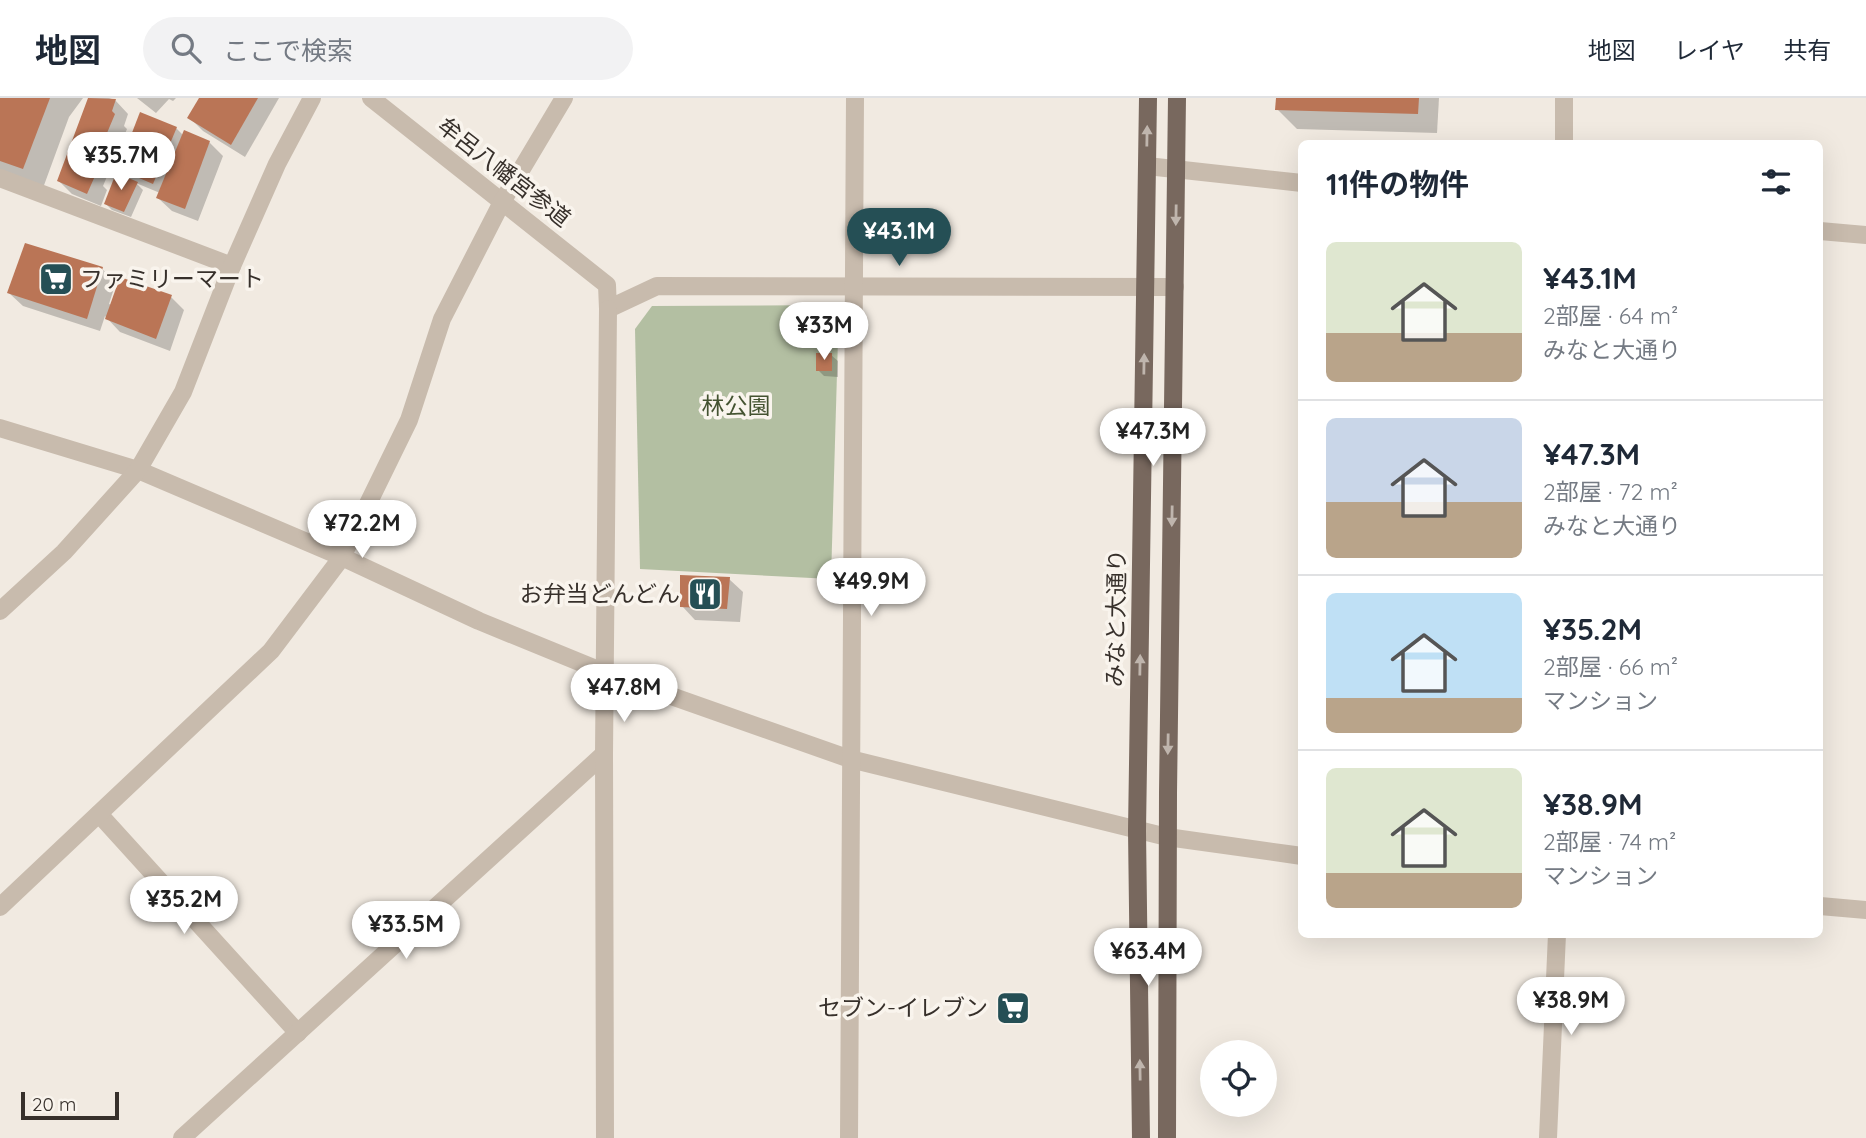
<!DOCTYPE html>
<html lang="ja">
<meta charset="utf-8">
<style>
:root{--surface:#fff;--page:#f2f2f3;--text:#1f2937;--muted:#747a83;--line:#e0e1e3;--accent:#254f55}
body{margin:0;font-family:Quicksand,"Noto Sans JP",sans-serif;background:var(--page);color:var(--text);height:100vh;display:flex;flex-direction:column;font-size:26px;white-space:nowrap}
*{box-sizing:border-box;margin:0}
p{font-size:23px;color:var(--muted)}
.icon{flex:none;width:38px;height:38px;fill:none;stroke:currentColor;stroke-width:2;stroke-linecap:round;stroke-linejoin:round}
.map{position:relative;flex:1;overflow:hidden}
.side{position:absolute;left:1298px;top:42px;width:525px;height:798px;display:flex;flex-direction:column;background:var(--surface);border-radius:10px;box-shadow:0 7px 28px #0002}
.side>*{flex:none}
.fabs{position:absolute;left:1200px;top:942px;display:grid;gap:14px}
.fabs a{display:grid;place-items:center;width:77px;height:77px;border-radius:50%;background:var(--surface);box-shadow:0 7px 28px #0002;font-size:35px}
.scale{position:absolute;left:21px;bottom:18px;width:98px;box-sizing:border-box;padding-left:7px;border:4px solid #37302b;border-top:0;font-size:19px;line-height:24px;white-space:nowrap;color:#37302b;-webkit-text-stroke:5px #f9f4ed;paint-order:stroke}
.price{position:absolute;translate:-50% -60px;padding:0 16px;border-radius:24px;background:#fff;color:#222;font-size:23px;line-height:46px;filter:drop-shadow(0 2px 4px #0008)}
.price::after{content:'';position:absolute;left:50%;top:42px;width:21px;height:16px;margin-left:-10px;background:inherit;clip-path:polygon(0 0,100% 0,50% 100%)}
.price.on{background:var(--accent);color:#fff}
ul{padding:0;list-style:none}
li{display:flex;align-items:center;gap:21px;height:175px;padding:0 28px}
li+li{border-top:2px solid var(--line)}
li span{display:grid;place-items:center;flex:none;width:196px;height:140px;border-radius:10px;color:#555}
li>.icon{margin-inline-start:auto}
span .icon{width:84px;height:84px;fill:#fffc;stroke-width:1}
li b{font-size:30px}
h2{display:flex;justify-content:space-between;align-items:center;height:84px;padding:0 28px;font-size:30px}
header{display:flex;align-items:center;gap:42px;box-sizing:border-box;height:98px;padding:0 35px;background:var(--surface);border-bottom:2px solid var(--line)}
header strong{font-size:33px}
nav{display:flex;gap:38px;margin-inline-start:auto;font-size:24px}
.search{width:490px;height:63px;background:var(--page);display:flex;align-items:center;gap:18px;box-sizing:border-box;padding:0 24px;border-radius:38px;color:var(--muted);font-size:26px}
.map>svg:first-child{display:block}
.green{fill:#b3bfa2}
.shadow{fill:#0003}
.building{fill:#ba7556}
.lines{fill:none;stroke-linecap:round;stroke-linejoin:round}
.minor{stroke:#c8bbad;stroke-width:18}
.major{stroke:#78685e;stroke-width:18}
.oneway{fill:#bfb5ad}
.labels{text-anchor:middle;stroke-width:7;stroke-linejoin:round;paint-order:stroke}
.street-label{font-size:23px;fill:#37302b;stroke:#f9f4ed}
.poi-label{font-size:23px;fill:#37302b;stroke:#f9f4ed;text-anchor:end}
.park-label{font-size:23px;fill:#445331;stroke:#f9f4ed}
</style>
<header>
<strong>地図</strong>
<div class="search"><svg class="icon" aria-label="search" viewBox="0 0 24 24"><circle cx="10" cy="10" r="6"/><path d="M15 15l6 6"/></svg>ここで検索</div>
<nav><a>地図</a><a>レイヤ</a><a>共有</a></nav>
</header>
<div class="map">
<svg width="1866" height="1040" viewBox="0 0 1866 1040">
<rect width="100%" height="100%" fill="#f1eae1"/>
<!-- green -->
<polygon class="green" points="839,207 831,481 640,471 635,231 652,208"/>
<!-- shadow -->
<g class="shadow">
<polygon points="0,0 83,0 69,19 43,90 0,73"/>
<polygon points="90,0 109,0 115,2 128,16 124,28 127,31 103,88 107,92 101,108 72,96 59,83"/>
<polygon points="137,0 176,0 173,3 169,1 156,15"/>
<polygon points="201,0 279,0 245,59 203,33 190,20"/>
<polygon points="1277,0 1439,0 1437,35 1297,31 1277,11"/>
<polygon points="141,16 176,30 183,37 209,44 223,58 198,123 172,113 158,100 160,95 136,85 143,92 131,119 112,112 106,106 134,85 120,70"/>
<polygon points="102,171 116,184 109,206 112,207 171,199 184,212 170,253 120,234 105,218 100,233 23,208 9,195"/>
<polygon points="831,257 838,263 838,279 824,278 818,272"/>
<polygon points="729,481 743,494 740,524 695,522 682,508"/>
</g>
<!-- building -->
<g class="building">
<polygon points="0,0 50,0 23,71 0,63"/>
<polygon points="88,0 116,1 112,13 115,16 91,73 95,78 87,96 57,83"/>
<polygon points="199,0 258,0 231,47 187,20"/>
<polygon points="1276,0 1419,0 1418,16 1275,12"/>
<polygon points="140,14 177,29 153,86 118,71"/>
<polygon points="184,32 210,43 185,111 156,100"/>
<polygon points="116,75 138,84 124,114 104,106"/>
<polygon points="25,145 103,169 87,221 7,195"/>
<polygon points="120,179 172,197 156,241 105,221"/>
<rect x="816" y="255" width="16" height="18"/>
<polygon points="680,477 730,479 727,511 680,509"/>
</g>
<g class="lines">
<!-- minor -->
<g class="minor">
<polyline points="371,0 607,187 608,211 657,188 1175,189"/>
<polyline points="1564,46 1564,0"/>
<polyline points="1147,68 1302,85"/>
<polyline points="0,80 232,168"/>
<polyline points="1820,133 1866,137"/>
<polyline points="0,330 138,372 342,459 479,523 606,575 850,661 1167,739 1302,758"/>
<polyline points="0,513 64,454 138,372 183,294 232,168 277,66 312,0"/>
<polyline points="99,716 298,935"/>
<polyline points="1820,808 1866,812"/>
<polyline points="0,809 271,553 342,459 409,322 442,221 502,104 564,0"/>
<polyline points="182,1040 604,656"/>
<polyline points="605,1040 604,656 608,211"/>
<polyline points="849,1040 855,0"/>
<polyline points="1548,1040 1557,836"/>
</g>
<!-- major -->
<g class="major">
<polyline points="1141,1040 1137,733 1148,0"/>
<polyline points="1167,1040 1168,695 1177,0"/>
</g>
</g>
<!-- one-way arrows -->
<defs><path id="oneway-solid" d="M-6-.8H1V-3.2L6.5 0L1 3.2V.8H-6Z" transform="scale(1.75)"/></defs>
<g class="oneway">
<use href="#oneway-solid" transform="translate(1147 38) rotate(-89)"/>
<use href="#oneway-solid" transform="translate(1176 117) rotate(91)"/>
<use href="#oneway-solid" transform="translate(1144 266) rotate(-89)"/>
<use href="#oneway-solid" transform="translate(1172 418) rotate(91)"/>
<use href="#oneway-solid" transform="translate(1140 567) rotate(-89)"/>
<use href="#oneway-solid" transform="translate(1168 646) rotate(91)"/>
<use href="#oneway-solid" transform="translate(1140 972) rotate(-91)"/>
</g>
<!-- icons -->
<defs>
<g id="supermarket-square" transform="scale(1.75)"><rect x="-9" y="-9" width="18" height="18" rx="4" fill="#254f55" stroke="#f9f4ed"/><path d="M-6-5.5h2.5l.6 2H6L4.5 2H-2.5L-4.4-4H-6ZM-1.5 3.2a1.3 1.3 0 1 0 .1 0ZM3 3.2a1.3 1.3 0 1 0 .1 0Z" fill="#fff"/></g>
<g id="restaurant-square" transform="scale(1.75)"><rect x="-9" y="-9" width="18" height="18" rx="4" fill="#254f55" stroke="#f9f4ed"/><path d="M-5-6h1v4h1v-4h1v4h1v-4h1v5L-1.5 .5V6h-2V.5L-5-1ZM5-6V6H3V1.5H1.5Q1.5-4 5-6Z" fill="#fff"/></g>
</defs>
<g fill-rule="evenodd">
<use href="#supermarket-square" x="56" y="181"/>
<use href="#restaurant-square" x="705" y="496"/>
<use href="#supermarket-square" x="1013" y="910"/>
</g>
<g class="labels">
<!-- street labels -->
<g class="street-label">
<text transform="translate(504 74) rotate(38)" y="8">牟呂八幡宮参道</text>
<text transform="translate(1116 520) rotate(-89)" y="8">みなと大通り</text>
</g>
<!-- poi labels -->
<g class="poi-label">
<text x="80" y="189" text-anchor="start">ファミリーマート</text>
<text x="680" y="504">お弁当どんどん</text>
<text x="988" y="918">セブン-イレブン</text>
</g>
<!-- park labels -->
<g class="park-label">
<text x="736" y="316">林公園</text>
</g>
</g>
</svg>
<div class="fabs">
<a><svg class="icon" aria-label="locate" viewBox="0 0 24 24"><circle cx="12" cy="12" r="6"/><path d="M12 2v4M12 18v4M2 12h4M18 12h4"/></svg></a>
</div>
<div class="scale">20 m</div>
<b class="price" style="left:121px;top:94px">¥35.7M</b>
<b class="price on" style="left:899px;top:170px">¥43.1M</b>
<b class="price" style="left:824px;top:264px">¥33M</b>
<b class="price" style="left:1153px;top:370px">¥47.3M</b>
<b class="price" style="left:362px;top:462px">¥72.2M</b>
<b class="price" style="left:871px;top:520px">¥49.9M</b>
<b class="price" style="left:624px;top:626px">¥47.8M</b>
<b class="price" style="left:184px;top:838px">¥35.2M</b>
<b class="price" style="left:406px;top:863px">¥33.5M</b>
<b class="price" style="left:1148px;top:890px">¥63.4M</b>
<b class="price" style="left:1571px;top:939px">¥38.9M</b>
<section class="side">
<h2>11件の物件<svg class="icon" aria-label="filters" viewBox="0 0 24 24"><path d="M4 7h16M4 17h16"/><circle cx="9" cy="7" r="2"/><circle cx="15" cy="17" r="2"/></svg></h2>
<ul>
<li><span style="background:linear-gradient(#dfe7d0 65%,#b9a48a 0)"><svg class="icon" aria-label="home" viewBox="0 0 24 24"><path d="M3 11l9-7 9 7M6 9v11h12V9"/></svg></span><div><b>¥43.1M</b><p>2部屋 · 64 m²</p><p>みなと大通り</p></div></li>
<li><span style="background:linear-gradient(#c9d6e8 60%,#b9a48a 0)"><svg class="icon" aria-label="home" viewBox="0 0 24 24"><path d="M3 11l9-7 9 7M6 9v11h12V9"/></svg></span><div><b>¥47.3M</b><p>2部屋 · 72 m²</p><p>みなと大通り</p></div></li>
<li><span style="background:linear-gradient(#bfe0f5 75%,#b9a48a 0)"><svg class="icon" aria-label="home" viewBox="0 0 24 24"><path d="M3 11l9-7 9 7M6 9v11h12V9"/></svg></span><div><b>¥35.2M</b><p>2部屋 · 66 m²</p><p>マンション</p></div></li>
<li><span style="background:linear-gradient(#dfe7d0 75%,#b9a48a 0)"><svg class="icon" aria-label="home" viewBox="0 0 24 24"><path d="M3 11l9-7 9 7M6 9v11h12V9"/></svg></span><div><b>¥38.9M</b><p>2部屋 · 74 m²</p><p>マンション</p></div></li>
</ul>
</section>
</div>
